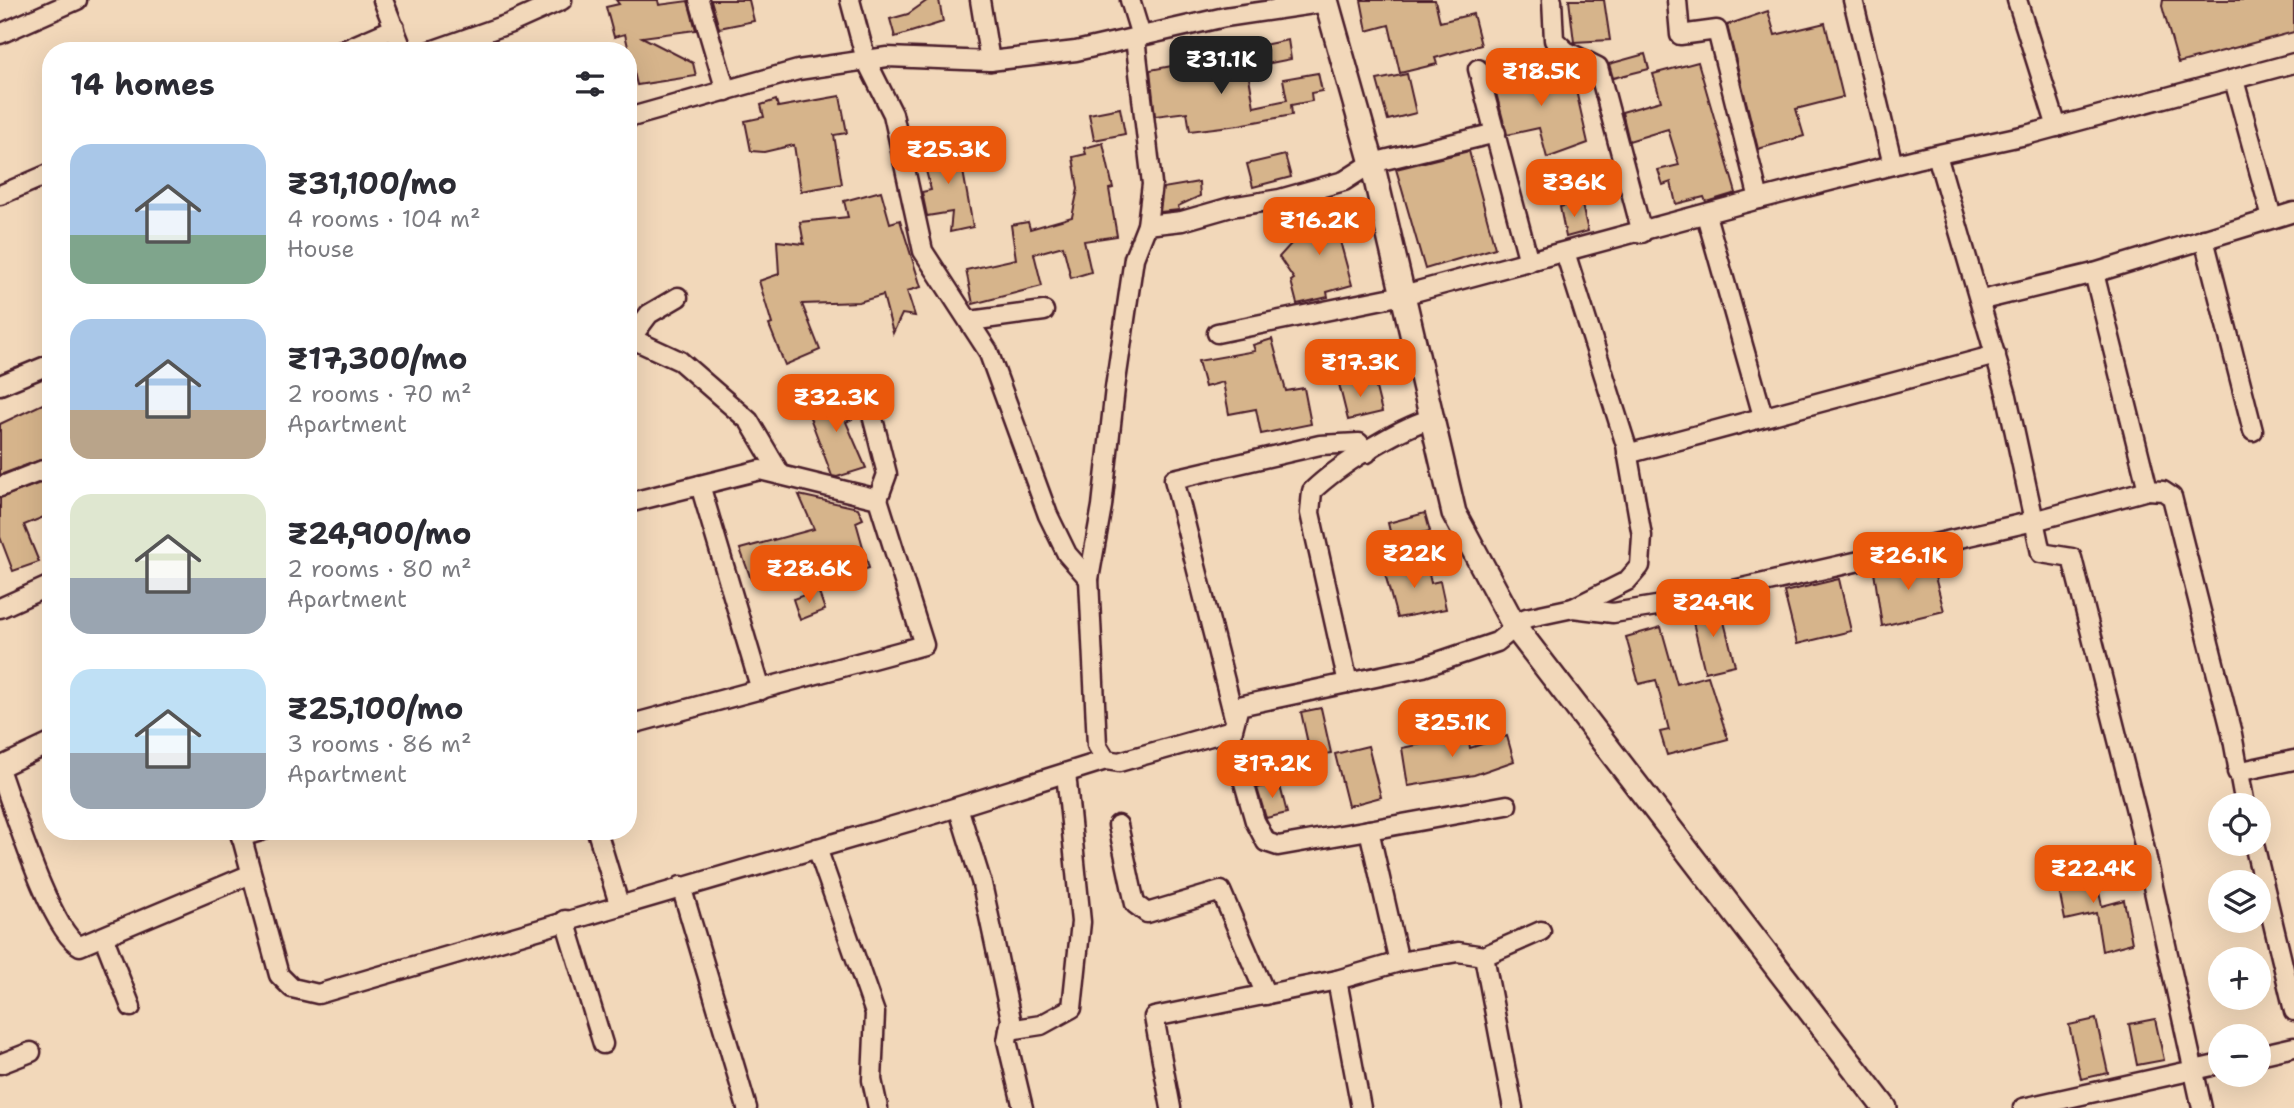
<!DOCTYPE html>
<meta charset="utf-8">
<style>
:root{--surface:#fff;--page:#f7f7f7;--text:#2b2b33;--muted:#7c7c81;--accent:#ea580c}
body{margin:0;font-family:"Shantell Sans",sans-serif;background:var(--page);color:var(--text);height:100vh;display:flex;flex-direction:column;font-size:26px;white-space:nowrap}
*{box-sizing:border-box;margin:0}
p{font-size:23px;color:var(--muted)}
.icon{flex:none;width:38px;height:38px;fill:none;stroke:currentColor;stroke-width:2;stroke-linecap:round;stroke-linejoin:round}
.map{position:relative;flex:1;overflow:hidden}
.panel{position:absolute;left:42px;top:42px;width:595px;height:798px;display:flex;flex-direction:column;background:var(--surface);border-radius:28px;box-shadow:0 7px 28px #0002}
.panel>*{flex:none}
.controls{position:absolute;left:2208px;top:793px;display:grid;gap:14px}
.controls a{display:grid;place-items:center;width:63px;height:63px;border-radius:50%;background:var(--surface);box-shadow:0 7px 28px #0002;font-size:35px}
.price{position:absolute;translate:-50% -60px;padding:0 16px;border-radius:14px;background:var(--accent);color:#fff;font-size:23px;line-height:46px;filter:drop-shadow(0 2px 4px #0008)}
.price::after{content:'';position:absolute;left:50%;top:42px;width:21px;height:16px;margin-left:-10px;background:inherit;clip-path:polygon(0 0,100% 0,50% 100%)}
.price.current{background:#222;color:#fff}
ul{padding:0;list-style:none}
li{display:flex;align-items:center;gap:21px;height:175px;padding:0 28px}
li span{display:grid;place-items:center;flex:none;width:196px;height:140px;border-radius:21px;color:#555}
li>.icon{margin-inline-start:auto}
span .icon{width:84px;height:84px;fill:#fffc;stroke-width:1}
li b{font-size:30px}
h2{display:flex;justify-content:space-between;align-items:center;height:84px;padding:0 28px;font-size:30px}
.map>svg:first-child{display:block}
.building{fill:#d6b48b;stroke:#4a1f2b;stroke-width:2}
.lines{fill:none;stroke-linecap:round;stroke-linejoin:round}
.minor-casing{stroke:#4a1f2b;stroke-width:23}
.tertiary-casing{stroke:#4a1f2b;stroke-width:28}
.minor{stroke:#f2d8ba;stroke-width:18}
.tertiary{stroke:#f2d8ba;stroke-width:23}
</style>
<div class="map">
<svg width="2294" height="1108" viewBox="0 0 2294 1108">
<rect width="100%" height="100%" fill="#f2d8ba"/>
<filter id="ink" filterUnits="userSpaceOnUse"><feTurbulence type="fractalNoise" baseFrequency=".0143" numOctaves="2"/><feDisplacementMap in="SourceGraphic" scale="14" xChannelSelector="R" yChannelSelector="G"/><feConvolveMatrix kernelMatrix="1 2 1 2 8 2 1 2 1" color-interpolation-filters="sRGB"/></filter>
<g filter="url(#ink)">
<!-- building -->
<g class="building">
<polygon points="616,0 658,0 659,5 688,1 696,30 642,37 693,63 696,76 637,85 625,34 614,37 606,7 619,4"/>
<polygon points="711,0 749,0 754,21 719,28"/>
<polygon points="928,0 939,0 943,22 895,37 890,19 908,14"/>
<polygon points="1361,0 1435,0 1440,22 1473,14 1481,45 1435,58 1437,64 1400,73 1389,25 1367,31"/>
<polygon points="1569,0 1604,0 1610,40 1574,42"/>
<polygon points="2163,0 2294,0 2294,32 2178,63 2162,6"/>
<polygon points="1768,11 1775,35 1825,23 1843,97 1796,109 1804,136 1758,149 1727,25"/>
<polygon points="1288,40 1291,59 1256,66 1253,47"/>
<polygon points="1645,54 1649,69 1613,78 1609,64"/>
<polygon points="1210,59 1213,77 1248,71 1254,107 1287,100 1283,79 1318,73 1322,91 1311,93 1312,101 1291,105 1292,115 1239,125 1190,131 1187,112 1155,116 1150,70"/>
<polygon points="1523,62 1528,85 1572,73 1588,143 1547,158 1539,128 1507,135 1490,70"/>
<polygon points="1698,62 1736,193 1706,202 1704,197 1676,204 1671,182 1663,185 1658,170 1679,165 1668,129 1629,141 1622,112 1661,101 1653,74"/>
<polygon points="1407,74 1416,113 1388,120 1377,80"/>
<polygon points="840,96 847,133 834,135 842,184 801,191 794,145 764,152 751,151 745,121 764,117 761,105 776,100 778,107"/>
<polygon points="1120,108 1125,134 1094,140 1089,114"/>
<polygon points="950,138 963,149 966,171 963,171 973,227 950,232 952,212 927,216 922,192 931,190 924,163 939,159 935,141"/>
<polygon points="1103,143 1113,188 1109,189 1117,236 1084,241 1091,272 1071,278 1063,246 1034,254 1042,286 973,304 966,270 1016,259 1011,225 1028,222 1030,229 1072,217 1078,189 1073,157 1086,154 1084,148"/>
<polygon points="1469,151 1495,248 1425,269 1396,169"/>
<polygon points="1285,155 1291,177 1253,187 1247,164"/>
<polygon points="1199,182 1200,196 1178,206 1179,210 1160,212 1163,188"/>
<polygon points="881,191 890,223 900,220 921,287 907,291 915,316 902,314 893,333 883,295 859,302 802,304 820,350 785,365 769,325 772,324 759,281 779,274 777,241 804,244 800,222 848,217 844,201"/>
<polygon points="1581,201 1588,231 1566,237 1560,207"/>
<polygon points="1348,211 1353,239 1340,241 1352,285 1327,292 1328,297 1297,304 1291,281 1294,279 1279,257 1300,234 1296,220"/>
<polygon points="1272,339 1286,391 1304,388 1311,424 1261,434 1256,409 1229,414 1223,382 1205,387 1198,361 1255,351 1253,345"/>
<polygon points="1356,380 1357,385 1374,380 1382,412 1348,420 1339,384"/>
<polygon points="841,391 847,408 860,415 846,422 866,468 837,477 832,476 805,404"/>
<polygon points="51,400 51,456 0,475 0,424"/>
<polygon points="51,479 51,514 24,525 39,562 13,571 0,537 0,498"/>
<polygon points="799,495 858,508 863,519 856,522 869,568 820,583 813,561 751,579 740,549 814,529"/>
<polygon points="1425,513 1430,531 1392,540 1388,523"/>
<polygon points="1930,558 1944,611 1882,626 1874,571"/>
<polygon points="1426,561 1431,583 1440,581 1446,609 1397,618 1384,570"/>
<polygon points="1839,579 1851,631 1797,644 1784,592"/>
<polygon points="818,590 825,610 800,620 793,599"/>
<polygon points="1720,606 1735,665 1705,672 1691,614"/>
<polygon points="1661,627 1677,684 1708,676 1728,739 1667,755 1660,732 1669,730 1656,680 1639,684 1626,637"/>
<polygon points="1321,708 1331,753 1311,757 1301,712"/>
<polygon points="1441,732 1443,742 1468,737 1470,748 1507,736 1514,761 1474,775 1408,786 1402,748 1422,744 1420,736"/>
<polygon points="1368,746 1381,797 1348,806 1335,754"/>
<polygon points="1279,782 1287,813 1266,818 1257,788"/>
<polygon points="2092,861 2102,906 2124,900 2132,943 2102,951 2096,913 2065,920 2055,870"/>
<polygon points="2096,1019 2108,1073 2081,1079 2069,1025"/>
<polygon points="2155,1019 2164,1060 2137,1065 2129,1024"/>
</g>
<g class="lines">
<!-- minor casing -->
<g class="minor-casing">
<g id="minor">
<polyline points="383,0 403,51"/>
<polyline points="699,0 726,91"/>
<polyline points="850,0 866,60 893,114 923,251 988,351 1048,515 1067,554 1089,579"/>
<polyline points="980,0 990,61"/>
<polyline points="1130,0 1141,36"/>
<polyline points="1552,0 1554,40 1566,51 1598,67 1642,233"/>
<polyline points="1677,0 1680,35 1717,30 1759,199"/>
<polyline points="1853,0 1893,165"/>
<polyline points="2017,0 2057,127"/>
<polyline points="0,34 77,0"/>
<polyline points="1135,38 1152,184 1147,225 1134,258 1115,388 1102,506 1089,579 1097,745 1106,760 1119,762 1232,730"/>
<polyline points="342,51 395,28"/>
<polyline points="431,51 511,23 562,0"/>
<polyline points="1478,69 1529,262"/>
<polyline points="2234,80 2272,218"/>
<polyline points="628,118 798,70 887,57 990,61 1076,51 1225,17 1327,2"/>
<polyline points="1937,155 2007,396 2041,553 2072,558 2139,823 2202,1108"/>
<polyline points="0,195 51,173"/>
<polyline points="1706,215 1763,416"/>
<polyline points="1147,225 1182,221 1231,207 1280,199 1344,181 1372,163 1496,133"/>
<polyline points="2204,239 2253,431"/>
<polyline points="2094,273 2148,490 2163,491 2172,497 2232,734 2245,805"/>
<polyline points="1982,300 2094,273 2294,212"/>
<polyline points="970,321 1044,311"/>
<polyline points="1217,333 1403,295 1759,199 1916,159 2026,135 2294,63"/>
<polyline points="628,337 680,361 749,421 781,475"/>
<polyline points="631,338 649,314 678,297"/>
<polyline points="0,385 51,364"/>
<polyline points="871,411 887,474 878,499"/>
<polyline points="1627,454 1996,355"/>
<polyline points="700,485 761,690"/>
<polyline points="0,487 51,467"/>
<polyline points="628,503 760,470 878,499 924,645 628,725"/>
<polyline points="0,608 51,585"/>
<polyline points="1573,608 1613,613 1681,602 2034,521 2148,490"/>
<path d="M1348,683L1310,513L1312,491C1338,466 1395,430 1430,419"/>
<polyline points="1234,717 1174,479 1320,445 1359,443 1367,453"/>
<polyline points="0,767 51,743"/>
<path d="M0,772C13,807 51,933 80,946L251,874"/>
<polyline points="2237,772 2294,760"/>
<polyline points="958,807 982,884 1011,1019 1007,1041 1023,1108"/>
<polyline points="1118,825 1135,904 1147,913 1221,891 1266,995"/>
<polyline points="1369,830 1278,846 1266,842 1255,821 1231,737 1239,706 1423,667 1497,642 1526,618 1573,608 1627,581 1640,566 1642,536 1626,445 1565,252"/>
<polyline points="240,831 279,975 292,988 318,994 938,813 1106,760"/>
<polyline points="597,831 619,904"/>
<polyline points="241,837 261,831"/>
<polyline points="2254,844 2294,1011"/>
<polyline points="817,848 875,1013 872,1080 878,1108"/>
<polyline points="681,886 747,1108"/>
<polyline points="565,920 603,1044"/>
<polyline points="104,938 131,1007"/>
<polyline points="1484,956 1458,952 1399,962 1369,830 1507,805"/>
<polyline points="1009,1030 1041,1025 1072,1008 1081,922 1066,773"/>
<polyline points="2259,1055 2294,1047"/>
<polyline points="0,1064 31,1052"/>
<polyline points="1171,1108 1154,1017 1337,980"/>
<polyline points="1361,1108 1337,980 1399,962"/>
<polyline points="1513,1108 1484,956 1541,931"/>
<polyline points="2023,1108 2221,1064"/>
</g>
</g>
<!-- tertiary casing -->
<g class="tertiary-casing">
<polyline id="tertiary" points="1326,0 1372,163 1454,513 1515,627 1885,1108"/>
</g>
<!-- minor -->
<use href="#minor" class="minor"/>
<!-- tertiary -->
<use href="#tertiary" class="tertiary"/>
</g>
</g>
</svg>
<div class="controls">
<a><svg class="icon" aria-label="locate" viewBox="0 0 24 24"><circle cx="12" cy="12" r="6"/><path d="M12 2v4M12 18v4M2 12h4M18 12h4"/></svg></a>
<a><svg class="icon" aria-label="layers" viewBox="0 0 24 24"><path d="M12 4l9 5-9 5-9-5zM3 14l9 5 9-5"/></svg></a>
<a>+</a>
<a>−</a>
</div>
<b class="price current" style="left:1221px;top:96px">₹31.1K</b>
<b class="price" style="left:1541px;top:108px">₹18.5K</b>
<b class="price" style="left:948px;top:186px">₹25.3K</b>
<b class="price" style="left:1574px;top:219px">₹36K</b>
<b class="price" style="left:1319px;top:257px">₹16.2K</b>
<b class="price" style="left:1360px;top:399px">₹17.3K</b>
<b class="price" style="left:836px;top:434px">₹32.3K</b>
<b class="price" style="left:1414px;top:590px">₹22K</b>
<b class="price" style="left:1908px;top:592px">₹26.1K</b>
<b class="price" style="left:809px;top:605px">₹28.6K</b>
<b class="price" style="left:1713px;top:639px">₹24.9K</b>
<b class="price" style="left:1452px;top:759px">₹25.1K</b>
<b class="price" style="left:1272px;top:800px">₹17.2K</b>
<b class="price" style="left:2093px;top:905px">₹22.4K</b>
<section class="panel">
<h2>14 homes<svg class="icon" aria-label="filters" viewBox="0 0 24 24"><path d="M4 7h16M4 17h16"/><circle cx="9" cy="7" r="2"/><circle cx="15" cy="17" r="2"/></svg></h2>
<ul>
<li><span style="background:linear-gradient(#a9c7e8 65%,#7fa58c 0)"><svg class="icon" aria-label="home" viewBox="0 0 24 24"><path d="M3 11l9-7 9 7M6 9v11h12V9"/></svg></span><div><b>₹31,100/mo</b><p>4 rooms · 104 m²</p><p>House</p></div></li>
<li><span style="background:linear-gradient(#a9c7e8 65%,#b9a48a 0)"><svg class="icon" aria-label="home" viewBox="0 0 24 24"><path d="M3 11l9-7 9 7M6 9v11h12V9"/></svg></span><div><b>₹17,300/mo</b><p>2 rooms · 70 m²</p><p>Apartment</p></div></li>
<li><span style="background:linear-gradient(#dfe7d0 60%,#9aa5b1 0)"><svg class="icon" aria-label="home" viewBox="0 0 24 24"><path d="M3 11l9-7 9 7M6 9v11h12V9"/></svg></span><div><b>₹24,900/mo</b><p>2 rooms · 80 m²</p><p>Apartment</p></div></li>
<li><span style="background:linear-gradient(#bfe0f5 60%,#9aa5b1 0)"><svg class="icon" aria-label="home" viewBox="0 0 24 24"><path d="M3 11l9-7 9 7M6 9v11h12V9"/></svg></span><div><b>₹25,100/mo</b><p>3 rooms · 86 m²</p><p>Apartment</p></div></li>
</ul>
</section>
</div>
